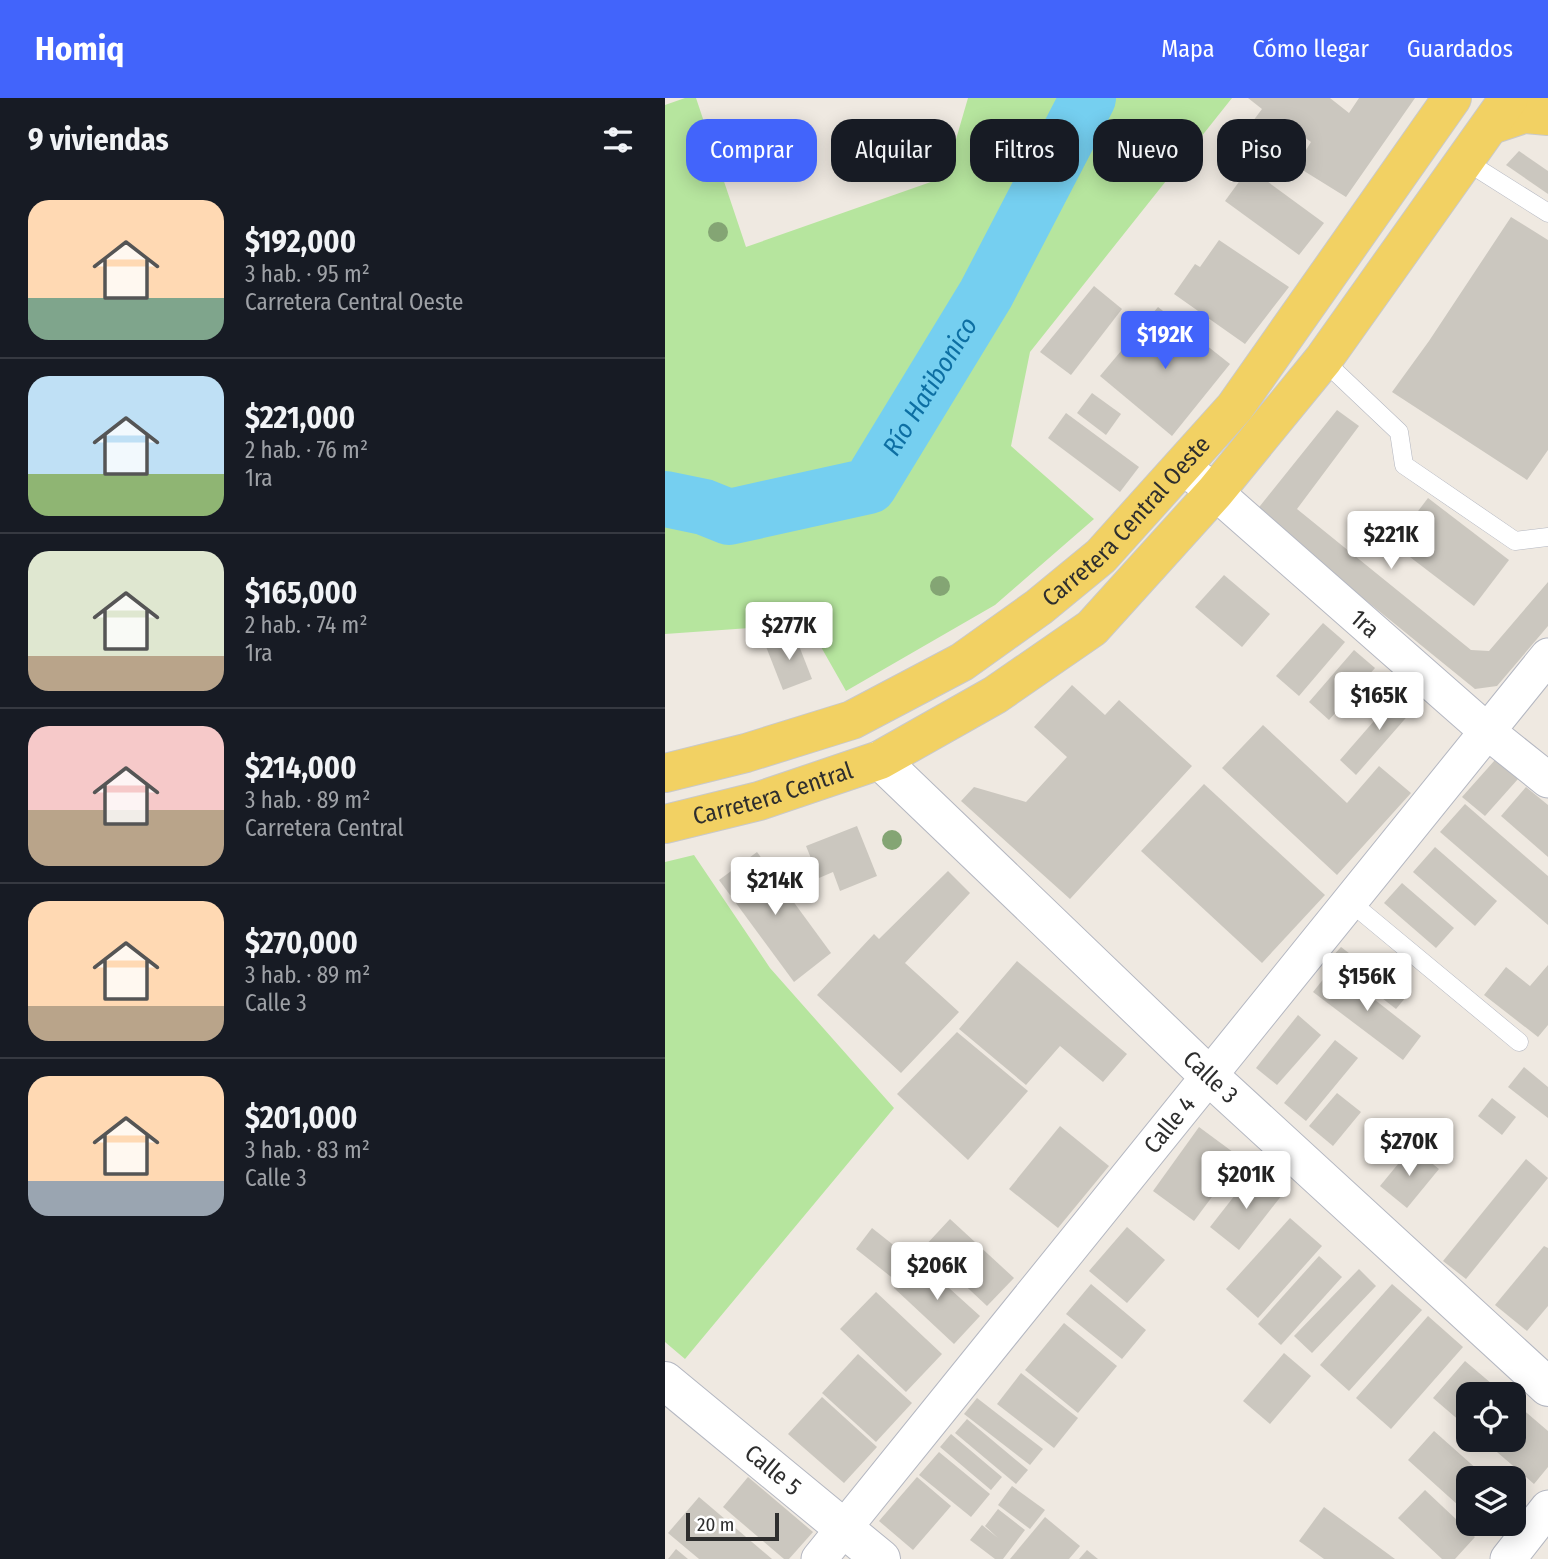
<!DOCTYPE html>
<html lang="es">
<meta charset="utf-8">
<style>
:root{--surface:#171b24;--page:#242831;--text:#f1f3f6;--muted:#9ea1a6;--line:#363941;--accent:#4264fb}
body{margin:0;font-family:"Fira Sans Condensed",sans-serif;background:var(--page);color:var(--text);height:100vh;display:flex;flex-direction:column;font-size:26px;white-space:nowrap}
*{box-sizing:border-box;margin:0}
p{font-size:23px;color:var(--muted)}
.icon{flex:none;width:38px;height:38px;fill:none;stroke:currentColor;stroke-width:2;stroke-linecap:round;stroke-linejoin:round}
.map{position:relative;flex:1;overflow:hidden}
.details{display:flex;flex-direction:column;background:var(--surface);width:665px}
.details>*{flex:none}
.hud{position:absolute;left:21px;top:21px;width:665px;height:63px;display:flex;gap:14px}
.buttons{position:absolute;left:791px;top:1284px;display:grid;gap:14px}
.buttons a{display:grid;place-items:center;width:70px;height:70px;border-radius:14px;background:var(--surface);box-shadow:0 4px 18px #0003;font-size:35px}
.scale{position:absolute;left:21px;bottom:18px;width:93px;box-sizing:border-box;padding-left:7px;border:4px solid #2e2e2e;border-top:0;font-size:19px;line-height:24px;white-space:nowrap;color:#2e2e2e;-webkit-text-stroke:5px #fff;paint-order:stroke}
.price{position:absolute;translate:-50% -60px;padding:0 16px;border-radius:7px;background:#fff;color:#222;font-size:23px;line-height:46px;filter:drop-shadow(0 2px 4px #0008)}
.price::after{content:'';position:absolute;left:50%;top:42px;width:21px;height:16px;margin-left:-10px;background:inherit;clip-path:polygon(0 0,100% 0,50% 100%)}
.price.selected{background:var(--accent);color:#fff}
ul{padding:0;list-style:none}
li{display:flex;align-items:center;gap:21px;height:175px;padding:0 28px}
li+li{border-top:2px solid var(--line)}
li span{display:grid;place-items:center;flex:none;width:196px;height:140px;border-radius:21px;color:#555}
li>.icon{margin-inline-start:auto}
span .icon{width:84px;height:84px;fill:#fffc;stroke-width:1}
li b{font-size:30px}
h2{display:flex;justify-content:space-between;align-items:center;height:84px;padding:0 28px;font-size:30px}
.chip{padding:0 24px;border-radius:21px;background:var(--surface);box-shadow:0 4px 18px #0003;font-size:24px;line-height:63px}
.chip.selected{background:var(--accent);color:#fff}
header{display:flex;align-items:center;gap:42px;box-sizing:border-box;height:98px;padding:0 35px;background:var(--accent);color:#fff}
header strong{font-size:33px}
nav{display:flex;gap:38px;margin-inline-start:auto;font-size:24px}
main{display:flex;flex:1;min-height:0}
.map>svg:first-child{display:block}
.green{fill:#b6e59e}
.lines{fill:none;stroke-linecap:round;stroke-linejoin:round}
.river{stroke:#75cff0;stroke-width:56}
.building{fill:#cbc7bf}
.lane-casing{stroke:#b4b7c1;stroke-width:19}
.street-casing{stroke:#b4b7c1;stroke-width:37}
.secondary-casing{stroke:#b4b7c1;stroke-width:40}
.primary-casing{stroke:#c9c9c9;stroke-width:40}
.lane{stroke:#fff;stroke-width:18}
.street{stroke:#fff;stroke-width:35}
.secondary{stroke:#fff;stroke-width:38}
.primary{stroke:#f2d163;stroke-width:38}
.tree{fill:#84a574}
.labels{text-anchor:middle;stroke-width:7;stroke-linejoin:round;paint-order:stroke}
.street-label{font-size:24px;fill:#2e2e2e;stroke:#fff}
.water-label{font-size:26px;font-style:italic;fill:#0d6fa3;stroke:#fff}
</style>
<header>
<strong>Homiq</strong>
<nav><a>Mapa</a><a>Cómo llegar</a><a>Guardados</a></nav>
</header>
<main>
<section class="details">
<h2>9 viviendas<svg class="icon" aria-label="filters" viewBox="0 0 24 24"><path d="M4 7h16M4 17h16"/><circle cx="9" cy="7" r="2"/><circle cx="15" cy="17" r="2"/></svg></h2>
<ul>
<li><span style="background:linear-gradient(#ffd9b3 70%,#7fa58c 0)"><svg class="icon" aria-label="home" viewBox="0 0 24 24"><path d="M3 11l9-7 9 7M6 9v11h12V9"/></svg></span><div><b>$192,000</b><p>3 hab. · 95 m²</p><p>Carretera Central Oeste</p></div></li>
<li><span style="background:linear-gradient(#bfe0f5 70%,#8fb573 0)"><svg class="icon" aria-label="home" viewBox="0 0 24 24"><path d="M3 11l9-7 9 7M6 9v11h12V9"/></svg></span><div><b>$221,000</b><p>2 hab. · 76 m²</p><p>1ra</p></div></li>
<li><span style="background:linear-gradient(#dfe7d0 75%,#b9a48a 0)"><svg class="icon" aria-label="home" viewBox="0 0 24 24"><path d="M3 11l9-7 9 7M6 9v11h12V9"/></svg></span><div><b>$165,000</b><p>2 hab. · 74 m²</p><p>1ra</p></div></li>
<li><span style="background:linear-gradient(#f6c9c9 60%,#b9a48a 0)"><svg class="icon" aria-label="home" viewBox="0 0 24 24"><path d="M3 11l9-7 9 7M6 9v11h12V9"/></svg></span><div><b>$214,000</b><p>3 hab. · 89 m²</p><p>Carretera Central</p></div></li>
<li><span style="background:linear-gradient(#ffd9b3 75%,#b9a48a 0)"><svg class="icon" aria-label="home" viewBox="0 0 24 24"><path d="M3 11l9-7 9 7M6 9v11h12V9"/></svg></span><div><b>$270,000</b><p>3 hab. · 89 m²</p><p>Calle 3</p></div></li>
<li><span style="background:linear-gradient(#ffd9b3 75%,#9aa5b1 0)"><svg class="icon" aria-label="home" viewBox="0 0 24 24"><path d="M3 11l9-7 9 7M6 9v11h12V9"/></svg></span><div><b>$201,000</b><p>3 hab. · 83 m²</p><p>Calle 3</p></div></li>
</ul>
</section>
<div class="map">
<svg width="883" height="1461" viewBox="0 0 883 1461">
<rect width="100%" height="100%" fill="#efe9e1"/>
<!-- green -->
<g class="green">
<polygon points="20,0 31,0 81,149 280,79 303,0 567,0 365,254 346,348 429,421 330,507 181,593 143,526 0,536 0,7"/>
<polygon points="29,757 105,870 229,1010 20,1261 0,1244 0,764"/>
</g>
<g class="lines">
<!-- river -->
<path class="river" id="s1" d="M0,401L39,409L64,419L204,388L321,196L423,0"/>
</g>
<!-- building -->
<g class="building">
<polygon points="583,0 665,0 684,15 694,0 750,0 681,99 631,68 646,44 635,36 612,66 576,39 597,11"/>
<polygon points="854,53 883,73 883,96 841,67"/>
<polygon points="584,70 659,125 634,157 560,103"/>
<polygon points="846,119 883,142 883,352 862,382 727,294 764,243"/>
<polygon points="554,142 624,189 580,246 509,196 530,166 535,169"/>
<polygon points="429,188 457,211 406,277 375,254"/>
<polygon points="493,209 565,266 507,338 435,278"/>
<polygon points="427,295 456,316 441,337 412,315"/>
<polygon points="672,312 694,328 632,411 806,552 824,553 883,484 883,528 832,588 810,591 591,413"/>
<polygon points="401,315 474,369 455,394 383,340"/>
<polygon points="763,400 844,462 809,508 728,446"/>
<polygon points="559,477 605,516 577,549 530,509"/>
<polygon points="658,525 680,544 634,598 611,578"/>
<polygon points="129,535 147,581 118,592 100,546"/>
<polygon points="689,552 710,570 664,622 644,604"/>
<polygon points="407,587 440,617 454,602 527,668 405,801 296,703 309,689 361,704 402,659 369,629"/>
<polygon points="736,592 753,606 691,677 675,662"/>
<polygon points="598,627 682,705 714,668 746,695 672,777 557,670"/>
<polygon points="830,662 853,681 820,718 797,699"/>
<polygon points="539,686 660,797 597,865 476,753"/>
<polygon points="861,689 883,707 883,759 836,718"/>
<polygon points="800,706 883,778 883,827 775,734"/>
<polygon points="192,728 212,778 175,793 168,774 154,780 141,748"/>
<polygon points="770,749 832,803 810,828 748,774"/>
<polygon points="92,754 166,855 129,884 54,782"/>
<polygon points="283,773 305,795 240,865 294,914 236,975 152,897 209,836 214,841"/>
<polygon points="737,785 789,830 771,850 719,805"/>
<polygon points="676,849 741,899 731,911 666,860"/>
<polygon points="352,863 462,956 438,984 395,948 361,987 294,931"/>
<polygon points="883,867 883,927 873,939 819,897 841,869 865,888"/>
<polygon points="668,869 756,938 738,962 648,894"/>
<polygon points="633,917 656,937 612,987 591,970"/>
<polygon points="292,934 363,993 303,1062 232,996"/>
<polygon points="670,942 693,960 641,1023 619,1005"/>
<polygon points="859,969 883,989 883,1020 843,989"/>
<polygon points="672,995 696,1014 668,1048 644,1028"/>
<polygon points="827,1000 851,1019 837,1037 813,1018"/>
<polygon points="395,1028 444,1068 393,1130 344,1091"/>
<polygon points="534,1029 576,1060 529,1123 488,1093"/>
<polygon points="747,1049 774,1071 742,1110 715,1088"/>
<polygon points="861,1061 883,1080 801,1181 778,1163"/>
<polygon points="588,1074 617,1097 574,1152 545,1129"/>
<polygon points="625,1120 657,1148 593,1220 561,1191"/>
<polygon points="285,1121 349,1180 322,1208 259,1149"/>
<polygon points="462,1129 500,1162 462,1205 424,1173"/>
<polygon points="207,1130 246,1161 230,1182 191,1151"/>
<polygon points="879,1148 883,1150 883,1208 862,1233 830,1207"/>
<polygon points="654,1158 677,1179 616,1247 593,1226"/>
<polygon points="254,1163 315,1218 289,1246 229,1190"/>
<polygon points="694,1171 711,1188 647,1255 629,1238"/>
<polygon points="426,1186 481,1232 457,1261 401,1216"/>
<polygon points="727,1186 757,1212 684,1293 655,1267"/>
<polygon points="211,1194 277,1256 241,1294 175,1231"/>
<polygon points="763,1218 798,1249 726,1331 691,1300"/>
<polygon points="399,1225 452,1268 413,1315 360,1272"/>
<polygon points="619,1255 646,1278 605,1326 578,1303"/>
<polygon points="193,1256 247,1305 211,1344 157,1295"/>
<polygon points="800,1263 840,1297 803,1297 803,1330 768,1300"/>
<polygon points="356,1275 413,1320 389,1350 332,1306"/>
<polygon points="157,1299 212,1349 179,1385 123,1336"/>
<polygon points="312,1300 378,1351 365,1367 299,1316"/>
<polygon points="849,1304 883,1333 883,1369 869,1386 818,1342 849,1342"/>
<polygon points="302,1321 363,1372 351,1386 290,1335"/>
<polygon points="769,1333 823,1381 803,1381 803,1416 743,1362"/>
<polygon points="286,1336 337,1379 326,1392 275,1349"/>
<polygon points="274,1354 325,1396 306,1419 254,1377"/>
<polygon points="83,1379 148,1434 124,1461 119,1461 58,1409"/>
<polygon points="252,1379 286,1408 248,1452 214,1423"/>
<polygon points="347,1388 380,1412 365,1431 333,1407"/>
<polygon points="760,1392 810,1439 790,1461 777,1461 733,1420"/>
<polygon points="34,1399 107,1461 34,1461 3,1435"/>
<polygon points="659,1409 730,1461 659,1461 634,1443"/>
<polygon points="333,1411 360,1432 338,1461 330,1461 305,1442 317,1427 333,1440 320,1428"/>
<polygon points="380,1419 415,1448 404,1461 345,1461"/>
<polygon points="11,1451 23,1461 3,1461"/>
<polygon points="422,1452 433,1461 414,1461"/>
</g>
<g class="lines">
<!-- lane casing -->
<g class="lane-casing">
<g id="lane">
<polyline points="799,62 883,115"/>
<polyline points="658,262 734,334 739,367 850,443 883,439"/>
<polyline points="684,803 854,944"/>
</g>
</g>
<!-- street casing -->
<g class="street-casing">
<g id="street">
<path id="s2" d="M518,369L550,394L823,634L883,682"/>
<path id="s3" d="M154,1461L883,558"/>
<polyline points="843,1461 883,1410"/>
</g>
</g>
<!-- secondary casing -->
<g class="secondary-casing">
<g id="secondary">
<path id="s4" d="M215,662L543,977L883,1289"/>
<path id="s5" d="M0,1283L216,1461"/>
</g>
</g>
<!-- primary casing -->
<g class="primary-casing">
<g id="primary">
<polyline points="826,27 859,16 883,18"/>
<path id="s6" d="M0,675L81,655L187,622L297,564L374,509L436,458L570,309L787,0"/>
<path id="s7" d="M0,726L94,703L215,662L330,597L427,530L550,394L658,262L844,0"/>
</g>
</g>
<!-- lane -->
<use href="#lane" class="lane"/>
<!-- street -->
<use href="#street" class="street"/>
<!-- secondary -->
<use href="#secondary" class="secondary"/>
<!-- primary -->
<use href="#primary" class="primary"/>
</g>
<!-- trees -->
<g class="tree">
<circle cx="53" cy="134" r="10"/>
<circle cx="275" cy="488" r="10"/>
<circle cx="227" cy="742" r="10"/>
</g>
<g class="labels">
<!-- street labels -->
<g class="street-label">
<text dy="8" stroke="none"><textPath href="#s6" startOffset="536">Carretera Central Oeste</textPath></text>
<text dy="8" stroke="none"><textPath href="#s2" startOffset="240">1ra</textPath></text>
<text dy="8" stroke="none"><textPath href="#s7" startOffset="112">Carretera Central</textPath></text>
<text dy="8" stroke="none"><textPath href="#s4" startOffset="458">Calle 3</textPath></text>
<text dy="8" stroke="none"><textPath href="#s3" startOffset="558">Calle 4</textPath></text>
<text dy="8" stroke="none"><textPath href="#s5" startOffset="140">Calle 5</textPath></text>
</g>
<!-- water labels -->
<g class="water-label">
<text dy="9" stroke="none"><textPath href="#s1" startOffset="327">Río Hatibonico</textPath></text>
</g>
</g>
</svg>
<div class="buttons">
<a><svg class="icon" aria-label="locate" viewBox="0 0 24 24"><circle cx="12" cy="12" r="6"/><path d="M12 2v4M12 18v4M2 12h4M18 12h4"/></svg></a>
<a><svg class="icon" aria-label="layers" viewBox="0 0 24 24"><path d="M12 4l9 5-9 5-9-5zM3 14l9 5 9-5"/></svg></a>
</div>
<div class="scale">20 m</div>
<b class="price selected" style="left:500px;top:273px">$192K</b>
<b class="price" style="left:726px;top:473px">$221K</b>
<b class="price" style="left:124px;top:564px">$277K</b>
<b class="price" style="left:714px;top:634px">$165K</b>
<b class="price" style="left:110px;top:819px">$214K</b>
<b class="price" style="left:702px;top:915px">$156K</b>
<b class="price" style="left:744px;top:1080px">$270K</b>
<b class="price" style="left:581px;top:1113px">$201K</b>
<b class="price" style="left:272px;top:1204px">$206K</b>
<div class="hud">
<a class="chip selected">Comprar</a>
<a class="chip">Alquilar</a>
<a class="chip">Filtros</a>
<a class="chip">Nuevo</a>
<a class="chip">Piso</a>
</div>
</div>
</main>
